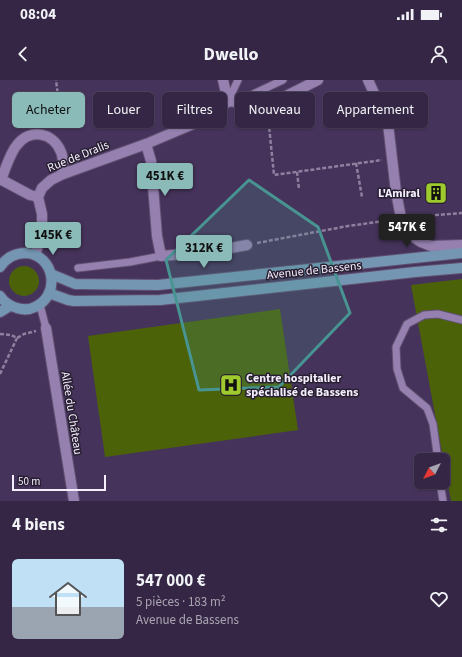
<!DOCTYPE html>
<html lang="fr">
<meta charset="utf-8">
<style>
:root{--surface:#342644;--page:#3f324f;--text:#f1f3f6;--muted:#a9a5b2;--line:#4e435d;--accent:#8bbbb9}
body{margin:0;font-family:"Source Sans 3",sans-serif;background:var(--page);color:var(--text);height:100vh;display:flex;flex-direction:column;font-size:15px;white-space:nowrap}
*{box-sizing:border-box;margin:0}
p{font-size:13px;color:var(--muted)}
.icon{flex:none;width:22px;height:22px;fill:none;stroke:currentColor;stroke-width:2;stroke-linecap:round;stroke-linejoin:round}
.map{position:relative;height:421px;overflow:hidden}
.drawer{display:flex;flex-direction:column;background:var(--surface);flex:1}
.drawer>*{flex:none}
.banner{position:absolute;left:12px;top:12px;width:438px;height:36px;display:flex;gap:8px}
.needle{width:26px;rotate:228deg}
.fabs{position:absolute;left:414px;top:373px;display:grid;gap:8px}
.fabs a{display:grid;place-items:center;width:36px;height:36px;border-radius:6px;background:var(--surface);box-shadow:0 1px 3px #0004,0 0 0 1px var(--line);font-size:20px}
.scale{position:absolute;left:12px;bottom:10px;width:94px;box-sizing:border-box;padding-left:4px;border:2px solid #f4eefd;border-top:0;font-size:11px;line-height:14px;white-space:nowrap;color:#f4eefd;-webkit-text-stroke:3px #282032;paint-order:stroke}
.price{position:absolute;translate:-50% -34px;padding:0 9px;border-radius:4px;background:var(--accent);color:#111;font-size:13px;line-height:26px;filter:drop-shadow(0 1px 2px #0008)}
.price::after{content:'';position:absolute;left:50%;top:24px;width:12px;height:9px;margin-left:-6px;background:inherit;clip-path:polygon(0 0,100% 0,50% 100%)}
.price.active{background:#222;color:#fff}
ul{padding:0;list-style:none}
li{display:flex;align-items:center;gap:12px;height:100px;padding:0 12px}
li span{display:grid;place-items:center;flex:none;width:112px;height:80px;border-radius:6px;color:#555}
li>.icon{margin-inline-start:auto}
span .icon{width:48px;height:48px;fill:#fffc;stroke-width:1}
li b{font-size:17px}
h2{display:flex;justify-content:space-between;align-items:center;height:48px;padding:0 12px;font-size:17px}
.tag{padding:0 14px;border-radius:6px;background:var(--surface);box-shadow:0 1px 3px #0004,0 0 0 1px var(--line);font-size:14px;line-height:36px}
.tag.active{background:var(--accent);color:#111}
.status{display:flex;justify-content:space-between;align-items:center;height:28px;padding:0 20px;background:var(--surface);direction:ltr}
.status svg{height:11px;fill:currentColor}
header{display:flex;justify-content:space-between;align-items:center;height:52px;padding:0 12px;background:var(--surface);font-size:18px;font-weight:700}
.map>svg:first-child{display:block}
.green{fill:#4b6209}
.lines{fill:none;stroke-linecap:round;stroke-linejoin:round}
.lane-casing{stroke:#605071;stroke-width:9}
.street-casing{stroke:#605071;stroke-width:12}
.secondary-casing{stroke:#605071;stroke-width:12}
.path{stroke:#8e809e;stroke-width:2.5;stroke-dasharray:4 2;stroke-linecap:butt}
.lane{stroke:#9580af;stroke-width:7}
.street{stroke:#9580af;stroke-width:10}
.secondary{stroke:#7496b2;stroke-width:10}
.marked{fill:#489492;fill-opacity:0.2;stroke:#489492;stroke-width:3;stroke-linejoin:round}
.labels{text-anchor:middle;stroke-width:3;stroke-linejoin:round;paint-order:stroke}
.street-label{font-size:12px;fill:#f4eefd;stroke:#282032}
.poi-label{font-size:12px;font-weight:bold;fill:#f4eefd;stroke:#282032;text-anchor:end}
</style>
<div class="status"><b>08:04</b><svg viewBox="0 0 49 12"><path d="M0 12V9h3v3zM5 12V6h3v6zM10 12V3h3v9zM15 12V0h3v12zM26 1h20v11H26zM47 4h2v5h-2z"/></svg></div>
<header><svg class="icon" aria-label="back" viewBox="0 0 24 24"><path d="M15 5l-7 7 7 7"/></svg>Dwello<svg class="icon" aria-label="person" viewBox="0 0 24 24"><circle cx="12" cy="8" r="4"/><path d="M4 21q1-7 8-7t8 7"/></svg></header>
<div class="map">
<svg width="462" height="421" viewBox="0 0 462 421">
<rect width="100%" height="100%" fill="#46335b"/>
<!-- green -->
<g class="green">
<circle cx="24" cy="201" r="15"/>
<polygon points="462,199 462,421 451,421 411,205"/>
<polygon points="280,229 298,350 105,377 88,256"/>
</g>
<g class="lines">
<!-- lane casing -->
<g class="lane-casing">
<g id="lane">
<polyline points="234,20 251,15 283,0"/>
<polyline points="228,21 238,0"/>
<polyline points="78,188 130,182 161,176"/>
<polyline points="40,225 46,248"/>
<polyline points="438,380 433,344 427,328 403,308 397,289 396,267 407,244 424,235 438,234 462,240"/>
<polyline points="440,402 443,421"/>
</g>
</g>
<!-- street casing -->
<g class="street-casing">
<g id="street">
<polyline points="368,0 388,44 396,112 401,138 404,145 415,158 421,162 431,166 462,165"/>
<polyline points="228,21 266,26 318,0"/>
<polyline points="146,64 151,81 157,156 161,176 209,172 247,165"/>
<polyline points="0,99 30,115 38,117"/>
<path d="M1,100C5,90 10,73 17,65C30,48 53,52 61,72C64,79 63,87 63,94"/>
<polyline points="35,175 42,154 42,134 38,117 42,108 51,100 63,94 146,64 205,39 218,31 228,21 223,0"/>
<polyline points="46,248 74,421"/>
</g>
</g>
<!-- secondary casing -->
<g class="secondary-casing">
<g id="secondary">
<path d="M0,187C6,178 15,173 26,173C55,175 61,215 35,227C29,230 23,230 17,228C10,226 4,222 0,216"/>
<polyline points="51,194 75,204 158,205 462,173"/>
<polyline points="49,213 68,220 74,221 160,220 415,192 462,188"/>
<polyline points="0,232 10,226"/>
</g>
</g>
<!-- path -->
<g class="path">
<polyline points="268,36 274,95 382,80"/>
<polyline points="49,46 59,24 56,0"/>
<polyline points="356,83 362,117"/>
<polyline points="297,92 299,109"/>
<polyline points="411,137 462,133"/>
<polyline points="257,163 348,146 392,140"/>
<polyline points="0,254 11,255 17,258 24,254 36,251"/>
<polyline points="0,294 17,258"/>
</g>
<!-- lane -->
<use href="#lane" class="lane"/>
<!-- street -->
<use href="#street" class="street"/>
<!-- secondary -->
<use href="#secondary" class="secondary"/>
</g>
<!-- marked area -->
<path class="marked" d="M249,100L318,147L350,233L279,307L199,310L166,180Z"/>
<!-- icons -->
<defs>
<g id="building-square" transform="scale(1.15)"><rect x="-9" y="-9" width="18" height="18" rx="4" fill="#9eca2e" stroke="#282032"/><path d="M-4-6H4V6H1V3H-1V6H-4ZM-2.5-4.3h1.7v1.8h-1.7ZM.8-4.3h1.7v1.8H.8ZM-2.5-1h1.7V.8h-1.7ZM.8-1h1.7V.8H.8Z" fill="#111"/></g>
<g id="hospital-square" transform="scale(1.15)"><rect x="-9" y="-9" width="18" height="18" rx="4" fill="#9eca2e" stroke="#282032"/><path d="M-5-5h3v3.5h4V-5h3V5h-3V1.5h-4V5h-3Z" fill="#111"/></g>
</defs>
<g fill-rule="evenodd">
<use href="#building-square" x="436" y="113"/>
<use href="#hospital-square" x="231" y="305"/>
</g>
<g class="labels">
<!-- street labels -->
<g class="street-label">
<text transform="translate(78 76) rotate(-22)" y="4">Rue de Dralis</text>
<text transform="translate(314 190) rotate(-6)" y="4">Avenue de Bassens</text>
<text transform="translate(72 333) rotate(81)" y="4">Allée du Château</text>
</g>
<!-- poi labels -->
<g class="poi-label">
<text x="420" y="117">L'Amiral</text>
<text x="246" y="302" text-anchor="start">Centre hospitalier<tspan x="246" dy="14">spécialisé de Bassens</tspan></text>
</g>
</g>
</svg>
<div class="fabs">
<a><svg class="needle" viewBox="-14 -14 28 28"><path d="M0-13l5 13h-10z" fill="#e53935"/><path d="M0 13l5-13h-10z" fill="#a9a5b2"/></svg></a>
</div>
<div class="scale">50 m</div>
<b class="price" style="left:165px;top:117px">451K €</b>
<b class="price active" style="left:407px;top:168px">547K €</b>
<b class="price" style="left:53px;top:176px">145K €</b>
<b class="price" style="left:204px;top:189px">312K €</b>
<div class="banner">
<a class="tag active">Acheter</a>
<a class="tag">Louer</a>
<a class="tag">Filtres</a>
<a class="tag">Nouveau</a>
<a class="tag">Appartement</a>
</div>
</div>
<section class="drawer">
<h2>4 biens<svg class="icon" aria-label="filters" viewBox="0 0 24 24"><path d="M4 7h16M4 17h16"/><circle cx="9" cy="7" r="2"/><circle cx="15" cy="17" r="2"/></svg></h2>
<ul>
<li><span style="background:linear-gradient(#bfe0f5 60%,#9aa5b1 0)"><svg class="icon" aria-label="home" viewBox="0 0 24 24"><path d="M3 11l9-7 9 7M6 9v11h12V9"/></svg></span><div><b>547 000 €</b><p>5 pièces · 183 m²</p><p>Avenue de Bassens</p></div><svg class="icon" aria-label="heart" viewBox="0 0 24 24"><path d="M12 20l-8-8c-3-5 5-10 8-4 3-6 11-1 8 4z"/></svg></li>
</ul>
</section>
